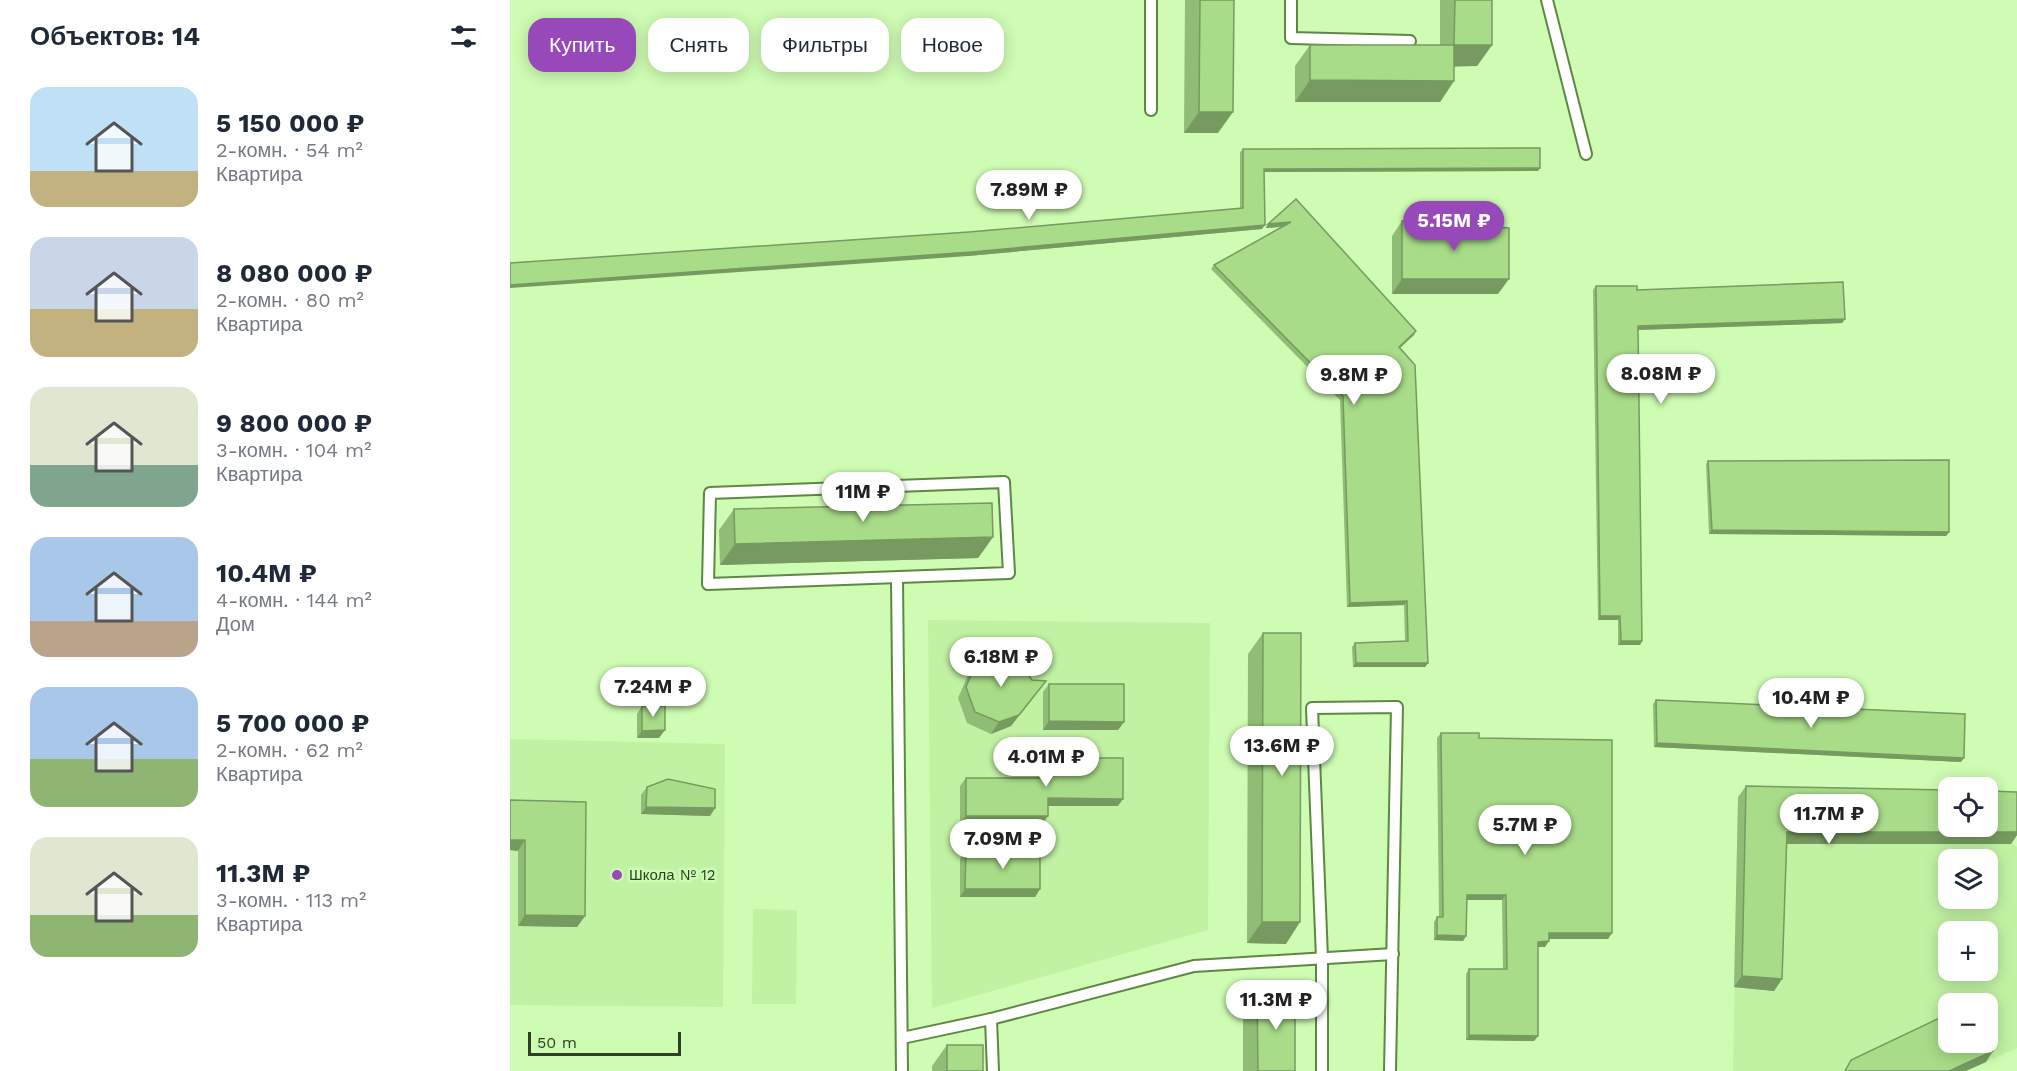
<!DOCTYPE html>
<html lang="ru">
<meta charset="utf-8">
<style>
:root{--surface:#fff;--page:#f6f6f7;--text:#1f2937;--muted:#747a83;--accent:#9748b9}
body{margin:0;font-family:"Work Sans",sans-serif;background:var(--page);color:var(--text);height:100vh;display:flex;flex-direction:column;font-size:22px;white-space:nowrap}
*{box-sizing:border-box;margin:0}
p{font-size:20px;color:var(--muted)}
.icon{flex:none;width:33px;height:33px;fill:none;stroke:currentColor;stroke-width:2;stroke-linecap:round;stroke-linejoin:round}
.map{position:relative;flex:1;overflow:hidden}
.sheet{display:flex;flex-direction:column;background:var(--surface);width:510px}
.sheet>*{flex:none}
.guide{position:absolute;left:18px;top:18px;width:570px;height:54px;display:flex;gap:12px}
.buttons{position:absolute;left:1428px;top:777px;display:grid;gap:12px}
.buttons a{display:grid;place-items:center;width:60px;height:60px;border-radius:12px;background:var(--surface);box-shadow:0 3px 15px #0003;font-size:30px}
.scale{position:absolute;left:18px;bottom:15px;width:153px;box-sizing:border-box;padding-left:6px;border:3px solid #2e4023;border-top:0;font-size:16px;line-height:21px;white-space:nowrap;color:#2e4023;-webkit-text-stroke:4px #cefcb3;paint-order:stroke}
.price{position:absolute;translate:-50% -51px;padding:0 14px;border-radius:21px;background:#fff;color:#222;font-size:20px;line-height:39px;filter:drop-shadow(0 2px 3px #0008)}
.price::after{content:'';position:absolute;left:50%;top:36px;width:18px;height:14px;margin-left:-9px;background:inherit;clip-path:polygon(0 0,100% 0,50% 100%)}
.price.on{background:var(--accent);color:#fff}
ul{padding:0;list-style:none}
li{display:flex;align-items:center;gap:18px;height:150px;padding:0 30px}
li span{display:grid;place-items:center;flex:none;width:168px;height:120px;border-radius:18px;color:#555}
li>.icon{margin-inline-start:auto}
span .icon{width:72px;height:72px;fill:#fffc;stroke-width:1}
li b{font-size:26px}
h2{display:flex;justify-content:space-between;align-items:center;height:72px;padding:0 30px;font-size:26px}
.chip{padding:0 21px;border-radius:18px;background:var(--surface);box-shadow:0 3px 15px #0003;font-size:21px;line-height:54px}
.chip.on{background:var(--accent);color:#fff}
main{display:flex;flex:1;min-height:0}
.map>svg:first-child{display:block}
.built{fill:#c1f2a3;fill-rule:evenodd}
.lines{fill:none;stroke-linecap:round;stroke-linejoin:round}
.lane-casing{stroke:#5e8744;stroke-width:14}
.lane{stroke:#fff;stroke-width:10}
.wall{fill:#90bd75}
.shaded-wall{fill:#769a5f}
.building{fill:#a8dc88;stroke:#769a5f;stroke-width:1.5}
.poi-dot{fill:#9748b9;stroke:#cefcb3;stroke-width:2}
.labels{text-anchor:middle;stroke-width:5;stroke-linejoin:round;paint-order:stroke}
.poi-label{font-size:15px;fill:#2e4023;stroke:#cefcb3;text-anchor:start}
</style>
<main>
<section class="sheet">
<h2>Объектов: 14<svg class="icon" aria-label="filters" viewBox="0 0 24 24"><path d="M4 7h16M4 17h16"/><circle cx="9" cy="7" r="2"/><circle cx="15" cy="17" r="2"/></svg></h2>
<ul>
<li><span style="background:linear-gradient(#bfe0f5 70%,#c2b280 0)"><svg class="icon" aria-label="home" viewBox="0 0 24 24"><path d="M3 11l9-7 9 7M6 9v11h12V9"/></svg></span><div><b>5 150 000 ₽</b><p>2-комн. · 54 m²</p><p>Квартира</p></div></li>
<li><span style="background:linear-gradient(#c9d6e8 60%,#c2b280 0)"><svg class="icon" aria-label="home" viewBox="0 0 24 24"><path d="M3 11l9-7 9 7M6 9v11h12V9"/></svg></span><div><b>8 080 000 ₽</b><p>2-комн. · 80 m²</p><p>Квартира</p></div></li>
<li><span style="background:linear-gradient(#dfe7d0 65%,#7fa58c 0)"><svg class="icon" aria-label="home" viewBox="0 0 24 24"><path d="M3 11l9-7 9 7M6 9v11h12V9"/></svg></span><div><b>9 800 000 ₽</b><p>3-комн. · 104 m²</p><p>Квартира</p></div></li>
<li><span style="background:linear-gradient(#a9c7e8 70%,#b9a48a 0)"><svg class="icon" aria-label="home" viewBox="0 0 24 24"><path d="M3 11l9-7 9 7M6 9v11h12V9"/></svg></span><div><b>10.4M ₽</b><p>4-комн. · 144 m²</p><p>Дом</p></div></li>
<li><span style="background:linear-gradient(#a9c7e8 60%,#8fb573 0)"><svg class="icon" aria-label="home" viewBox="0 0 24 24"><path d="M3 11l9-7 9 7M6 9v11h12V9"/></svg></span><div><b>5 700 000 ₽</b><p>2-комн. · 62 m²</p><p>Квартира</p></div></li>
<li><span style="background:linear-gradient(#dfe7d0 65%,#8fb573 0)"><svg class="icon" aria-label="home" viewBox="0 0 24 24"><path d="M3 11l9-7 9 7M6 9v11h12V9"/></svg></span><div><b>11.3M ₽</b><p>3-комн. · 113 m²</p><p>Квартира</p></div></li>
</ul>
</section>
<div class="map">
<svg width="1507" height="1071" viewBox="0 0 1507 1071">
<rect width="100%" height="100%" fill="#cefcb3"/>
<!-- built -->
<g class="built">
<polygon points="418,620 700,623 698,930 422,1008"/>
<polygon points="0,739 215,744 213,1007 0,1005"/>
<path d="M1228,797L1438,802V826H1478L1507,847V1048L1456,1071H1223ZM1438,860H1478V898H1438ZM1438,932H1478V970H1438ZM1438,1004H1478V1042H1438Z"/>
<polygon points="243,909 287,910 286,1004 242,1004"/>
</g>
<g class="lines">
<!-- lane casing -->
<g class="lane-casing">
<g id="lane">
<polyline points="781,0 781,38 900,41"/>
<polyline points="1037,0 1076,154"/>
<polyline points="641,110 641,0"/>
<polygon points="494,482 499,573 198,584 200,493"/>
<polyline points="387,579 392,1071"/>
<polyline points="481,1019 483,1071"/>
<polyline points="392,1038 481,1019 684,966 883,954"/>
<polyline points="812,1071 812,958 802,708 887,707 880,1071"/>
</g>
</g>
<!-- lane -->
<use href="#lane" class="lane"/>
</g>
<!-- wall -->
<g class="wall">
<polygon points="675,0 724,0 708,133 674,133"/>
<polygon points="930,0 982,0 982,45 967,66 944,66 944,81 930,102 785,102 785,66 800,45 930,45"/>
<polygon points="733,149 1030,168 1028,171 754,172 752,229 458,256 459,232 730,209 730,152"/>
<polygon points="786,199 904,335 890,348 918,663 915,667 843,667 842,647 845,643 895,641 894,605 837,607 830,400 701,269 704,265 773,227 756,228 758,224"/>
<polygon points="892,221 988,294 882,294 882,236"/>
<polygon points="1086,286 1127,290 1335,319 1332,323 1128,330 1132,641 1130,645 1108,645 1108,620 1088,620 1083,290"/>
<polygon points="1198,461 1439,532 1436,536 1199,534 1196,464"/>
<polygon points="224,509 483,537 468,558 210,565 209,530"/>
<polygon points="753,633 776,944 737,943 738,654"/>
<polygon points="466,663 522,680 536,681 501,726 481,734 457,723 448,698 458,675"/>
<polygon points="539,684 614,722 608,730 533,730 533,692"/>
<polygon points="1146,700 1451,762 1144,747 1143,704"/>
<polygon points="132,706 149,738 127,738 127,714"/>
<polygon points="931,733 969,738 1098,939 1039,939 1035,947 1028,947 1028,1036 1024,1041 956,1040 956,974 959,969 993,969 992,900 957,900 956,936 953,941 924,940 924,922 927,917 929,917 927,738"/>
<polygon points="539,758 608,806 538,806 533,823 450,823 450,786 456,778 533,778 533,766"/>
<polygon points="1236,786 1507,792 1507,835 1501,844 1277,844 1272,979 1264,991 1224,987 1228,797"/>
<polygon points="137,787 205,808 200,816 131,814 131,795"/>
<polygon points="0,800 75,916 67,927 8,926 8,851 0,850"/>
<polygon points="456,851 530,889 525,897 450,897 450,859"/>
<polygon points="747,991 785,1071 733,1071 733,1013"/>
<polygon points="437,1045 473,1071 422,1071 422,1066"/>
</g>
<!-- shaded-wall -->
<g class="shaded-wall">
<polygon points="944,45 982,45 967,66 930,67"/>
<polygon points="800,80 944,81 930,102 785,102"/>
<polygon points="689,112 723,112 708,133 674,133"/>
<polygon points="1030,168 1028,171 751,172 754,169"/>
<polygon points="781,222 779,226 756,228 758,224"/>
<polygon points="755,225 752,229 458,256 0,288 0,285"/>
<polygon points="892,279 999,279 988,294 882,294"/>
<polygon points="1335,319 1332,323 1125,330 1128,326"/>
<polygon points="906,331 904,335 886,351 889,347"/>
<polygon points="1202,530 1439,532 1436,536 1199,534"/>
<polygon points="483,537 468,558 210,565 225,544"/>
<polygon points="897,601 894,605 837,607 840,603"/>
<polygon points="1090,616 1110,616 1108,620 1088,620"/>
<polygon points="1111,641 1132,641 1130,645 1108,645"/>
<polygon points="846,663 918,663 915,667 843,667"/>
<polygon points="536,681 501,726 481,734 489,722"/>
<polygon points="539,721 614,722 608,730 533,730"/>
<polygon points="155,730 149,738 127,738 132,731"/>
<polygon points="1147,743 1454,758 1451,762 1144,747"/>
<polygon points="538,798 613,799 608,806 533,806"/>
<polygon points="136,807 205,808 200,816 131,814"/>
<polygon points="456,816 538,816 533,823 450,823"/>
<polygon points="1277,832 1507,832 1507,835 1501,844 1269,844"/>
<polygon points="0,840 15,840 8,851 0,850"/>
<polygon points="455,889 530,889 525,897 450,897"/>
<polygon points="957,895 996,895 992,900 954,900"/>
<polygon points="15,915 75,916 67,927 8,926"/>
<polygon points="752,922 790,922 776,944 737,943"/>
<polygon points="1039,933 1102,933 1098,939 1035,939"/>
<polygon points="927,935 956,936 953,941 924,940"/>
<polygon points="1039,941 1035,947 1025,947 1028,942"/>
<polygon points="1232,976 1272,979 1264,991 1224,987"/>
<polygon points="959,1035 1028,1036 1024,1041 956,1040"/>
<polygon points="1483,1051 1476,1062 1456,1071 1439,1071"/>
</g>
<!-- building -->
<g class="building">
<polygon points="690,0 724,0 723,112 689,112"/>
<polygon points="945,0 982,0 982,45 944,45"/>
<polygon points="800,45 944,45 944,81 800,80"/>
<polygon points="1030,148 1030,168 754,169 755,225 461,252 0,285 0,263 459,232 733,208 733,149"/>
<polygon points="786,199 906,331 889,347 905,365 918,663 846,663 845,643 898,641 897,601 840,603 833,396 704,265 781,222 758,224"/>
<polygon points="892,221 999,228 999,279 892,279"/>
<polygon points="1333,282 1335,319 1128,326 1132,641 1111,641 1110,616 1090,616 1086,286 1127,286 1127,290"/>
<polygon points="1439,460 1439,532 1202,530 1198,461"/>
<polygon points="482,503 483,537 225,544 224,509"/>
<polygon points="753,633 791,633 790,922 752,922"/>
<polygon points="491,654 509,663 522,680 536,681 509,715 489,722 465,712 456,687 466,663"/>
<polygon points="539,684 614,684 614,722 539,721"/>
<polygon points="1146,700 1455,714 1454,758 1147,743"/>
<polygon points="132,706 155,706 155,730 132,731"/>
<polygon points="931,733 969,733 969,738 1102,740 1102,933 1039,933 1039,941 1028,942 1028,1036 959,1035 959,969 997,969 996,895 957,895 956,936 927,935 927,917 933,917"/>
<polygon points="539,758 613,758 613,799 538,798 538,816 456,816 456,778 538,778"/>
<polygon points="158,779 205,789 205,808 136,807 137,787"/>
<polygon points="1236,786 1438,790 1438,826 1478,826 1478,791 1507,792 1507,832 1277,832 1272,979 1232,976"/>
<polygon points="0,800 76,802 75,916 15,915 15,840 0,840"/>
<polygon points="456,851 530,851 530,889 455,889"/>
<polygon points="747,991 785,991 785,1071 748,1071"/>
<polygon points="1438,1014 1438,1042 1478,1042 1478,1038 1483,1051 1439,1071 1335,1071 1341,1060"/>
<rect x="437" y="1045" width="36" height="26"/>
</g>
<!-- markers -->
<circle class="poi-dot" cx="107" cy="875" r="6"/>
<g class="labels">
<!-- poi labels -->
<g class="poi-label">
<text x="119" y="880">Школа № 12</text>
</g>
</g>
</svg>
<div class="buttons">
<a><svg class="icon" aria-label="locate" viewBox="0 0 24 24"><circle cx="12" cy="12" r="6"/><path d="M12 2v4M12 18v4M2 12h4M18 12h4"/></svg></a>
<a><svg class="icon" aria-label="layers" viewBox="0 0 24 24"><path d="M12 4l9 5-9 5-9-5zM3 14l9 5 9-5"/></svg></a>
<a>+</a>
<a>−</a>
</div>
<div class="scale">50 m</div>
<b class="price" style="left:519px;top:221px">7.89M ₽</b>
<b class="price on" style="left:944px;top:252px">5.15M ₽</b>
<b class="price" style="left:1151px;top:405px">8.08M ₽</b>
<b class="price" style="left:844px;top:406px">9.8M ₽</b>
<b class="price" style="left:353px;top:523px">11M ₽</b>
<b class="price" style="left:491px;top:688px">6.18M ₽</b>
<b class="price" style="left:143px;top:718px">7.24M ₽</b>
<b class="price" style="left:1301px;top:729px">10.4M ₽</b>
<b class="price" style="left:772px;top:777px">13.6M ₽</b>
<b class="price" style="left:536px;top:788px">4.01M ₽</b>
<b class="price" style="left:1319px;top:845px">11.7M ₽</b>
<b class="price" style="left:1015px;top:856px">5.7M ₽</b>
<b class="price" style="left:493px;top:870px">7.09M ₽</b>
<b class="price" style="left:766px;top:1031px">11.3M ₽</b>
<div class="guide">
<a class="chip on">Купить</a>
<a class="chip">Снять</a>
<a class="chip">Фильтры</a>
<a class="chip">Новое</a>
</div>
</div>
</main>
